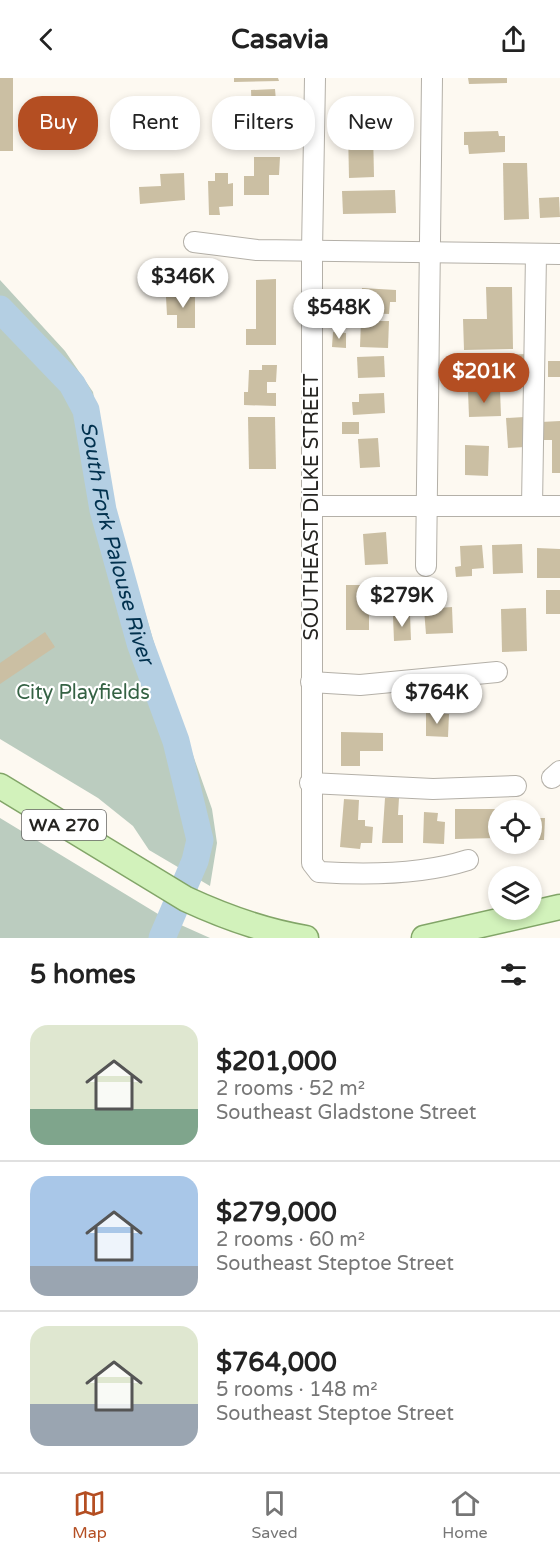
<!DOCTYPE html>
<meta charset="utf-8">
<style>
:root{--surface:#fff;--page:#f6f6f6;--text:#222;--muted:#767676;--line:#e0e0e0;--accent:#b44e22}
body{margin:0;font-family:"Varela Round",sans-serif;background:var(--page);color:var(--text);height:100vh;display:flex;flex-direction:column;font-size:22px;white-space:nowrap}
*{box-sizing:border-box;margin:0}
p{font-size:20px;color:var(--muted)}
.icon{flex:none;width:33px;height:33px;fill:none;stroke:currentColor;stroke-width:2;stroke-linecap:round;stroke-linejoin:round}
.map{position:relative;height:860px;overflow:hidden}
.side{display:flex;flex-direction:column;background:var(--surface);flex:1}
.side>*{flex:none}
.top-card{position:absolute;left:18px;top:18px;width:525px;height:54px;display:flex;gap:12px}
.buttons{position:absolute;left:488px;top:722px;display:grid;gap:12px}
.buttons a{display:grid;place-items:center;width:54px;height:54px;border-radius:50%;background:var(--surface);box-shadow:0 3px 9px #0003;font-size:30px}
.price{position:absolute;translate:-50% -51px;padding:0 14px;border-radius:21px;background:#fff;color:#222;font-size:20px;line-height:39px;filter:drop-shadow(0 2px 3px #0008)}
.price::after{content:'';position:absolute;left:50%;top:36px;width:18px;height:14px;margin-left:-9px;background:inherit;clip-path:polygon(0 0,100% 0,50% 100%)}
.price.selected{background:var(--accent);color:#fff}
ul{padding:0;list-style:none}
li{display:flex;align-items:center;gap:18px;height:150px;padding:0 30px}
li+li{border-top:2px solid var(--line)}
li span{display:grid;place-items:center;flex:none;width:168px;height:120px;border-radius:18px;color:#555}
li>.icon{margin-inline-start:auto}
span .icon{width:72px;height:72px;fill:#fffc;stroke-width:1}
li b{font-size:26px}
h2{display:flex;justify-content:space-between;align-items:center;height:72px;padding:0 30px;font-size:26px}
.pill{padding:0 21px;border-radius:24px;background:var(--surface);box-shadow:0 3px 9px #0003;font-size:21px;line-height:54px}
.pill.selected{background:var(--accent);color:#fff}
header{display:flex;justify-content:space-between;align-items:center;height:78px;padding:0 30px;background:var(--surface);font-size:27px;font-weight:700}
.tab-bar{display:flex;justify-content:space-around;align-items:center;height:84px;border-top:2px solid var(--line);background:var(--surface);font-size:16px;color:var(--muted)}
.tab-bar a{display:grid;justify-items:center;gap:3px}
.tab-bar .selected{color:var(--accent)}
.map>svg:first-child{display:block}
.green{fill:#bbccbf}
.lines{fill:none;stroke-linecap:round;stroke-linejoin:round}
.river{stroke:#b4cfe3;stroke-width:27}
.building{fill:#cbbfa3}
.minor-casing{stroke:#b4b0a8;stroke-width:22}
.major-casing{stroke:#82a568;stroke-width:27}
.minor{stroke:#fff;stroke-width:20}
.major{stroke:#d2f2bb;stroke-width:24}
.labels{text-anchor:middle;stroke-width:4.5;stroke-linejoin:round;paint-order:stroke}
.shield{fill:#fff;stroke:#666664;stroke-width:1.5}
.shield-label{font-size:18px;font-weight:bold;fill:#252421}
.street-label{font-size:20px;fill:#252421;stroke:#fff}
.park-label{font-size:20px;fill:#356244;stroke:#fff}
.water-label{font-size:21px;font-style:italic;fill:#01314e;stroke:#fff}
</style>
<header><svg class="icon" aria-label="back" viewBox="0 0 24 24"><path d="M15 5l-7 7 7 7"/></svg>Casavia<svg class="icon" aria-label="share" viewBox="0 0 24 24"><path d="M12 15V3M7 8l5-5 5 5M5 13v7h14v-7"/></svg></header>
<div class="map">
<svg width="560" height="860" viewBox="0 0 560 860">
<rect width="100%" height="100%" fill="#fdf9f1"/>
<!-- green -->
<g class="green">
<polygon points="0,202 65,273 93,314 111,416 121,454 158,578 212,731 217,765 210,808 149,772 133,748 98,720 0,661"/>
<polygon points="0,740 163,839 210,860 0,860"/>
</g>
<g class="lines">
<!-- river -->
<path class="river" id="s1" d="M0,231L72,306L86,332L103,432L140,565L176,663L200,762L195,783L162,860"/>
</g>
<!-- building -->
<g class="building">
<rect x="0" y="0" width="13" height="73"/>
<polygon points="234,0 278,0 279,3 234,4"/>
<polygon points="468,0 507,0 507,5 469,6"/>
<polygon points="275,11 277,35 252,36 251,12"/>
<polygon points="276,41 277,61 239,63 238,43"/>
<polygon points="348,52 373,52 374,99 349,100"/>
<polygon points="498,53 499,58 505,58 505,74 469,76 468,67 464,67 464,54"/>
<polygon points="254,79 280,79 279,97 269,97 269,117 244,117 244,98 254,98"/>
<polygon points="503,85 527,85 529,141 504,142"/>
<polygon points="184,95 185,122 140,126 139,109 161,108 160,96"/>
<polygon points="215,95 228,95 228,106 233,105 233,128 219,129 220,137 209,137 208,103 215,103"/>
<polygon points="395,112 396,135 343,136 342,113"/>
<polygon points="559,119 560,139 540,140 539,120"/>
<polygon points="276,201 276,267 246,267 246,251 256,251 256,202"/>
<polygon points="486,209 512,209 513,271 464,272 463,241 487,241"/>
<polygon points="362,210 396,212 396,224 390,224 389,236 361,235"/>
<polygon points="173,214 195,214 195,250 177,250 177,237 167,237 166,219 173,219"/>
<polygon points="345,214 358,216 356,234 344,233"/>
<polygon points="361,243 389,243 388,270 360,269"/>
<polygon points="333,254 346,255 346,270 332,269"/>
<polygon points="487,276 487,284 503,284 503,277 526,276 526,297 466,299 466,277"/>
<polygon points="384,278 385,299 358,300 357,279"/>
<rect x="548" y="283" width="12" height="16"/>
<polygon points="262,287 277,287 276,304 267,304 267,315 276,315 276,328 244,327 244,314 248,314 249,292 262,292"/>
<polygon points="500,312 501,338 469,339 468,313"/>
<polygon points="384,315 385,335 353,337 352,324 359,324 359,316"/>
<polygon points="248,339 275,339 276,391 249,391"/>
<polygon points="524,339 525,369 508,370 506,340"/>
<polygon points="560,343 560,395 552,395 552,362 541,362 541,344"/>
<rect x="342" y="344" width="17" height="12"/>
<polygon points="378,360 380,389 360,390 358,361"/>
<polygon points="465,367 489,368 488,398 465,397"/>
<polygon points="386,454 388,486 365,487 363,456"/>
<polygon points="522,466 523,495 493,496 492,467"/>
<polygon points="482,467 484,490 472,491 472,498 456,499 455,489 461,488 460,468"/>
<polygon points="537,470 560,471 560,500 537,500"/>
<polygon points="346,507 368,507 368,523 376,523 376,537 369,537 369,552 346,552"/>
<rect x="546" y="512" width="14" height="24"/>
<polygon points="452,529 453,555 426,556 424,531"/>
<polygon points="526,530 527,573 502,574 501,531"/>
<polygon points="410,537 411,562 394,563 393,538"/>
<polygon points="45,554 55,569 0,606 0,585"/>
<polygon points="426,635 449,636 448,659 426,658"/>
<polygon points="341,654 383,655 383,673 360,673 360,688 341,688"/>
<polygon points="385,720 399,720 398,737 403,737 403,765 382,765"/>
<polygon points="344,721 359,722 358,742 365,742 365,748 373,749 372,765 361,765 360,771 340,769"/>
<polygon points="455,731 498,731 498,760 455,761"/>
<polygon points="424,734 438,735 437,743 445,744 444,766 423,765"/>
<polygon points="531,740 545,740 544,762 531,762"/>
</g>
<g class="lines">
<!-- minor casing -->
<g class="minor-casing">
<g id="minor">
<path d="M315,0L312,173V785L319,794C365,797 424,796 468,782"/>
<polyline points="194,164 257,172 560,176"/>
<polyline points="311,428 560,428"/>
<polyline points="532,428 536,176"/>
<polyline points="426,488 432,0"/>
<polyline points="311,604 360,607 497,594"/>
<polyline points="552,700 560,693"/>
<polyline points="310,705 433,711 516,708"/>
</g>
</g>
<!-- major casing -->
<g class="major-casing">
<g id="major">
<path d="M0,708L186,821C225,839 263,853 306,860"/>
<polyline points="424,860 560,829"/>
</g>
</g>
<!-- minor -->
<use href="#minor" class="minor"/>
<!-- major -->
<use href="#major" class="major"/>
</g>
<g class="labels">
<!-- shield labels -->
<rect class="shield" x="22" y="732" width="84" height="30" rx="4.5"/>
<g class="shield-label">
<text x="64" y="753">WA 270</text>
</g>
<!-- street labels -->
<g class="street-label">
<text transform="translate(311 429) rotate(-90)" y="7">SOUTHEAST DILKE STREET</text>
</g>
<!-- park labels -->
<g class="park-label">
<text x="83" y="621">City Playfields</text>
</g>
<!-- water labels -->
<g class="water-label">
<text dy="7" stroke="none"><textPath href="#s1" startOffset="270">South Fork Palouse River</textPath></text>
</g>
</g>
</svg>
<div class="buttons">
<a><svg class="icon" aria-label="locate" viewBox="0 0 24 24"><circle cx="12" cy="12" r="6"/><path d="M12 2v4M12 18v4M2 12h4M18 12h4"/></svg></a>
<a><svg class="icon" aria-label="layers" viewBox="0 0 24 24"><path d="M12 4l9 5-9 5-9-5zM3 14l9 5 9-5"/></svg></a>
</div>
<b class="price" style="left:183px;top:231px">$346K</b>
<b class="price" style="left:339px;top:262px">$548K</b>
<b class="price selected" style="left:484px;top:326px">$201K</b>
<b class="price" style="left:402px;top:550px">$279K</b>
<b class="price" style="left:437px;top:647px">$764K</b>
<div class="top-card">
<a class="pill selected">Buy</a>
<a class="pill">Rent</a>
<a class="pill">Filters</a>
<a class="pill">New</a>
</div>
</div>
<section class="side">
<h2>5 homes<svg class="icon" aria-label="filters" viewBox="0 0 24 24"><path d="M4 7h16M4 17h16"/><circle cx="9" cy="7" r="2"/><circle cx="15" cy="17" r="2"/></svg></h2>
<ul>
<li><span style="background:linear-gradient(#dfe7d0 70%,#7fa58c 0)"><svg class="icon" aria-label="home" viewBox="0 0 24 24"><path d="M3 11l9-7 9 7M6 9v11h12V9"/></svg></span><div><b>$201,000</b><p>2 rooms · 52 m²</p><p>Southeast Gladstone Street</p></div></li>
<li><span style="background:linear-gradient(#a9c7e8 75%,#9aa5b1 0)"><svg class="icon" aria-label="home" viewBox="0 0 24 24"><path d="M3 11l9-7 9 7M6 9v11h12V9"/></svg></span><div><b>$279,000</b><p>2 rooms · 60 m²</p><p>Southeast Steptoe Street</p></div></li>
<li><span style="background:linear-gradient(#dfe7d0 65%,#9aa5b1 0)"><svg class="icon" aria-label="home" viewBox="0 0 24 24"><path d="M3 11l9-7 9 7M6 9v11h12V9"/></svg></span><div><b>$764,000</b><p>5 rooms · 148 m²</p><p>Southeast Steptoe Street</p></div></li>
</ul>
</section>
<nav class="tab-bar">
<a class="selected"><svg class="icon" aria-label="map" viewBox="0 0 24 24"><path d="M3 6l6-2 6 2 6-2v14l-6 2-6-2-6 2zM9 4v14M15 6v14"/></svg>Map</a>
<a><svg class="icon" aria-label="saved" viewBox="0 0 24 24"><path d="M7 4h10v16l-5-4-5 4z"/></svg>Saved</a>
<a><svg class="icon" aria-label="home" viewBox="0 0 24 24"><path d="M3 11l9-7 9 7M6 9v11h12V9"/></svg>Home</a>
</nav>
